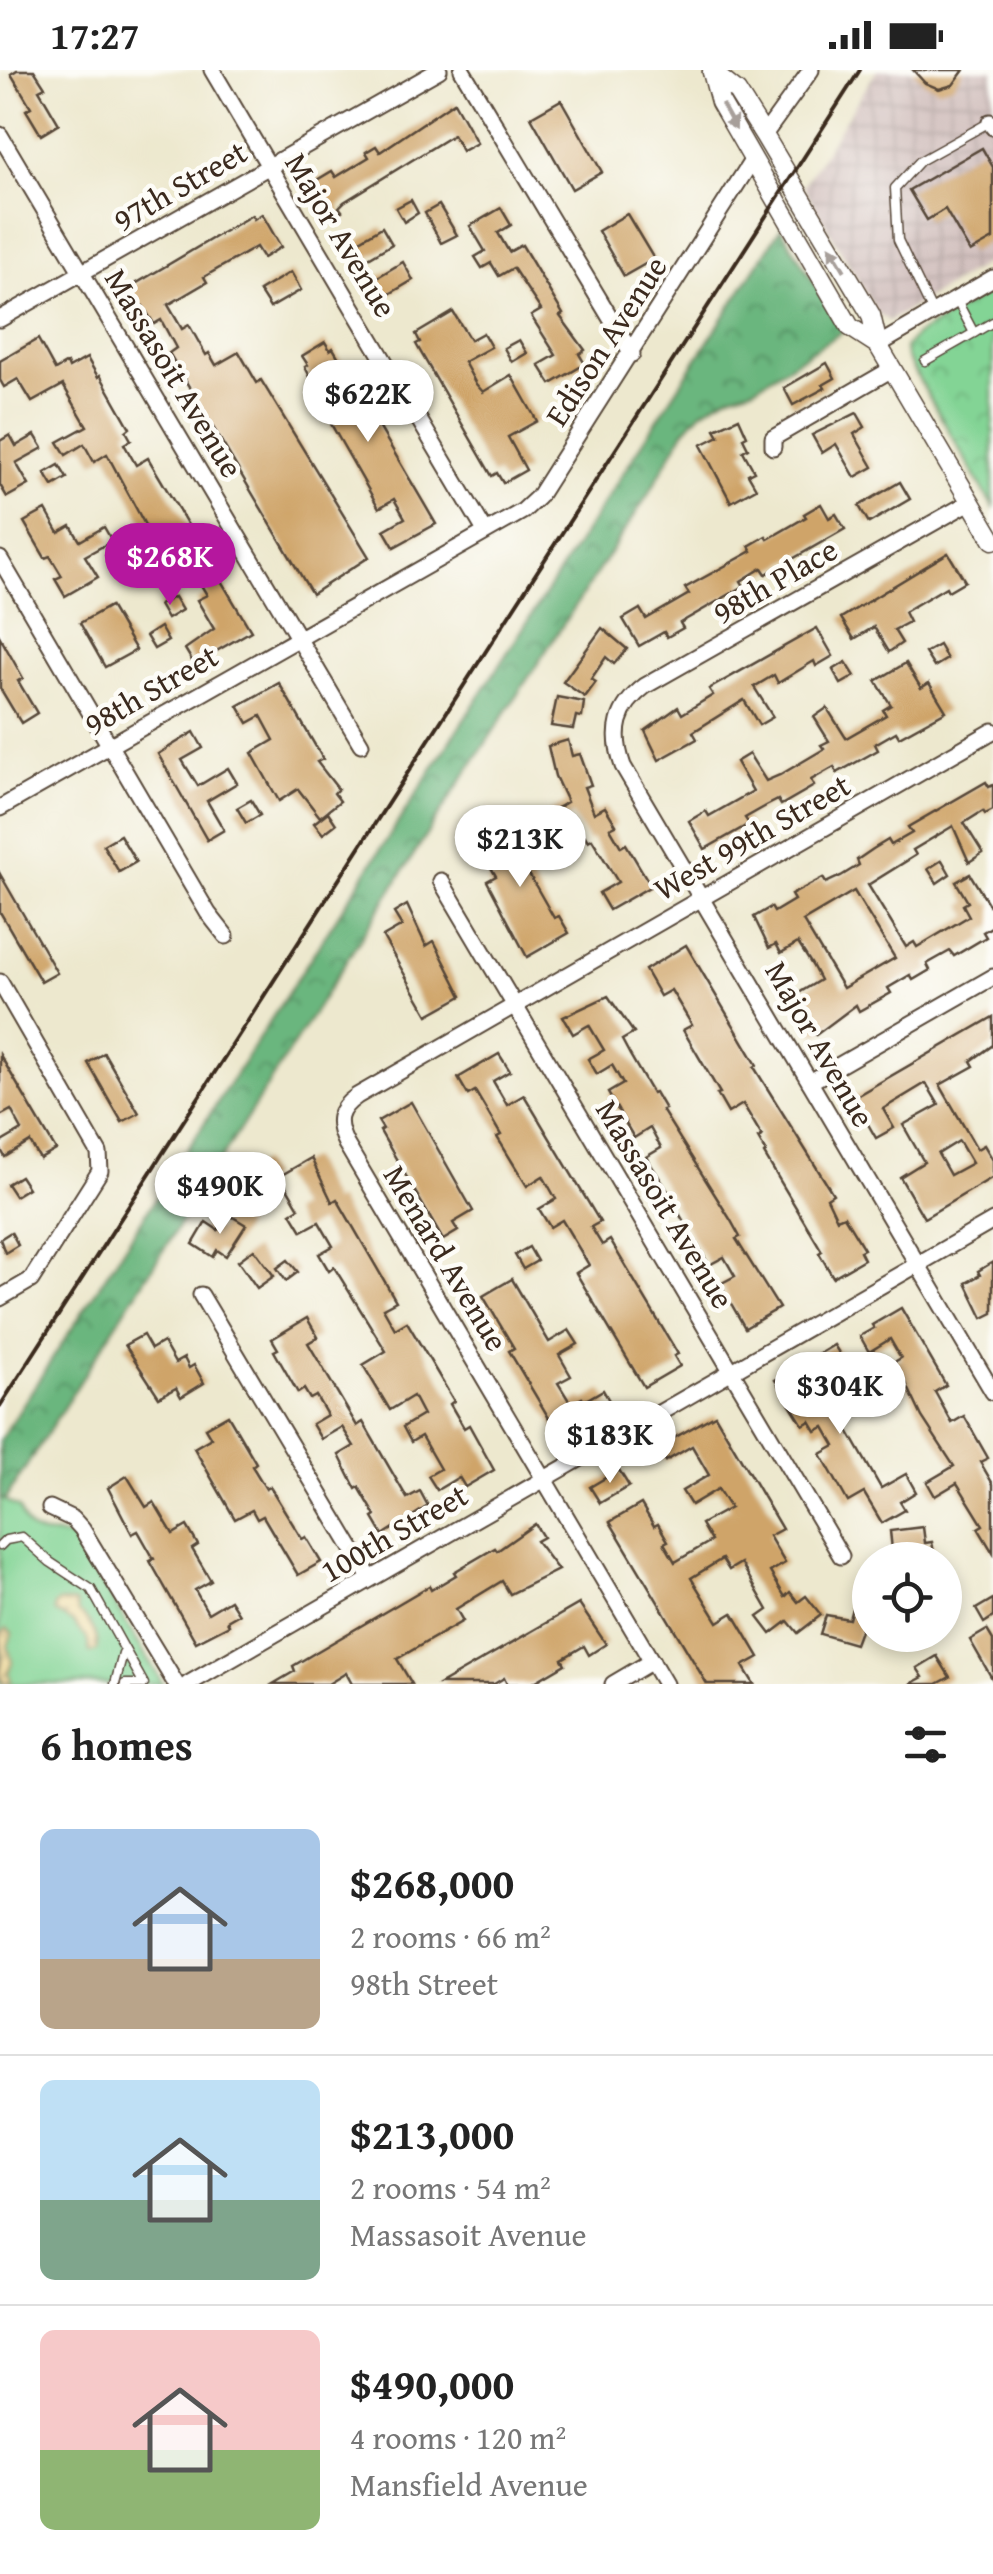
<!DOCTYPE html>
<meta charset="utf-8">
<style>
:root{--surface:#fff;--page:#f2f2f2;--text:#222;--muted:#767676;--line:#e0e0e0;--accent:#b5179e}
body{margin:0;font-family:"Gentium Book Plus",serif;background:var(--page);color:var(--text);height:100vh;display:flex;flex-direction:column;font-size:38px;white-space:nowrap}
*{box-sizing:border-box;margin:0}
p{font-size:32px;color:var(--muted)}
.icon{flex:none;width:55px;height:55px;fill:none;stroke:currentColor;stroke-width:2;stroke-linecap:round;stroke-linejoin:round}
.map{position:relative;height:1614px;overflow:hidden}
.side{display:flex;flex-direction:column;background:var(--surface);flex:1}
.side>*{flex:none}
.buttons{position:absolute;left:852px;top:1472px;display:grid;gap:20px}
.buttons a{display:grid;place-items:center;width:110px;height:110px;border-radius:50%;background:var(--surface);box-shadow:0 5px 15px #0003;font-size:50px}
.price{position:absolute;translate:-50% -85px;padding:0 22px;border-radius:35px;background:#fff;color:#222;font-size:32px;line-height:65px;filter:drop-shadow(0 2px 5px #0008)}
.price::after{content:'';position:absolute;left:50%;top:60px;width:30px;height:22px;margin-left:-15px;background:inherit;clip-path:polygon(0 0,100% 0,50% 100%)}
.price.on{background:var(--accent);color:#fff}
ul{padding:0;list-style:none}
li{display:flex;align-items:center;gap:30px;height:250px;padding:0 40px}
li+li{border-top:2px solid var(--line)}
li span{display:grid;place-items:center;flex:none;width:280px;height:200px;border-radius:15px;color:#555}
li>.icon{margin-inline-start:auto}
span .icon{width:120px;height:120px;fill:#fffc;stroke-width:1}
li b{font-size:42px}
h2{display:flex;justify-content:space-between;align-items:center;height:120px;padding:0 40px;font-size:42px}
.status{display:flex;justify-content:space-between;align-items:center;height:70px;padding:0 50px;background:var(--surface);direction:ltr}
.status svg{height:28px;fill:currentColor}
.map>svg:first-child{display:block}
.industrial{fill:url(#industrial-grid)}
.green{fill:#83d495;stroke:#5f7f5a;stroke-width:2.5}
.forest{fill:url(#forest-crowns);stroke:#52704e;stroke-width:2.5}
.sand{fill:url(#sand-dots);stroke:#94825e;stroke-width:2.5}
.park{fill:url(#park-crowns);stroke:#5f7f5a;stroke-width:2.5}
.building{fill:#cfa469;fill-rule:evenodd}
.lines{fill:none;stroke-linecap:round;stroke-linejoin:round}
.service-casing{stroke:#564638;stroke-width:11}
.minor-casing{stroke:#564638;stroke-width:19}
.tertiary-casing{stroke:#564638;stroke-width:21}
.service{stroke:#fff;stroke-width:8}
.minor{stroke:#fff;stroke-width:15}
.tertiary{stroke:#fff;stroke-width:18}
.rail{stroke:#3b2a1e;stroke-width:4}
.oneway{fill:#a79f9a}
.labels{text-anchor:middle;stroke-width:9;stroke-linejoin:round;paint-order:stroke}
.street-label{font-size:32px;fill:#3b2a1e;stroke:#fdfcf7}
</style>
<div class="status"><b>17:27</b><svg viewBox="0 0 49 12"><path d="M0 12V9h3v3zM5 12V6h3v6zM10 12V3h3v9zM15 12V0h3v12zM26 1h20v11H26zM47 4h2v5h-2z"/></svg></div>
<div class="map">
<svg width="993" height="1614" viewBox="0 0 993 1614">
<defs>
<pattern id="industrial-grid" width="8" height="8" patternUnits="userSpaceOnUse" patternTransform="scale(2.5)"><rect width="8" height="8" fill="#d1bfbd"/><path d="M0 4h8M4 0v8" fill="none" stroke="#b4a4a2"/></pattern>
<pattern id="forest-crowns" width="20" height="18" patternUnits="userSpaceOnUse" patternTransform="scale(2.5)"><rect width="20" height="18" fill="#6ab67e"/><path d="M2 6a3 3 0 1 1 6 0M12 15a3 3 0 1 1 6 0" fill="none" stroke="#589467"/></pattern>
<pattern id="sand-dots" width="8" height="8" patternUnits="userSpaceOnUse" patternTransform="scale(2.5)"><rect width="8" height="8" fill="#eeda9e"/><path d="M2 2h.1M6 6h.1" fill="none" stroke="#cdbb88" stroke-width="1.8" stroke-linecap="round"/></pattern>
<pattern id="park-crowns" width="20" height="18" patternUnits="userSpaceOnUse" patternTransform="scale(2.5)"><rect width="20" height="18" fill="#83d495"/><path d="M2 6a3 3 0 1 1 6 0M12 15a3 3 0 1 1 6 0" fill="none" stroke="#72b680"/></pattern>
</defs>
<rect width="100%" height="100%" fill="#fdfcf7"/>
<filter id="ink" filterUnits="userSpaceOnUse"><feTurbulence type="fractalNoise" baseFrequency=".01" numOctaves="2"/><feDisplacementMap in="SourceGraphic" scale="20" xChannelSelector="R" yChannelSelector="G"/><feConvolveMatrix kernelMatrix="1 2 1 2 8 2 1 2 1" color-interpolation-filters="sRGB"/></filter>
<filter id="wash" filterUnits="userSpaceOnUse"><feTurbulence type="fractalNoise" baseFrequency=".0048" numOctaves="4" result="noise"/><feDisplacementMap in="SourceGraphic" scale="40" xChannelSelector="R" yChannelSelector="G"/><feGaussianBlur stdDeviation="2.25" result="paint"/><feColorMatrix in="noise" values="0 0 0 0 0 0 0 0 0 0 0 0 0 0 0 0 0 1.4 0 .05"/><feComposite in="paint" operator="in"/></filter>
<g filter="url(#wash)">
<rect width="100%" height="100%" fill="#ede8ce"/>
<!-- industrial -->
<polygon class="industrial" points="877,0 993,0 993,189 889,251 877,243 803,116"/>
<!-- green -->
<path class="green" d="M0,1428L19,1438C31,1479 51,1456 76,1470L163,1614H0Z"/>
<!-- forest -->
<polygon class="forest" points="781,158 843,261 755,317 727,326 702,341 684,361 651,420 442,740 5,1430 0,1428 0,1370"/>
<!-- sand -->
<g class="sand">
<path d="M59,1532L76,1533L78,1543C89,1549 101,1569 97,1581L90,1583L87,1568L74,1553L55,1542V1535Z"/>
<polygon points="7,1559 12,1563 8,1576 12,1593 8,1602 11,1611 4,1614 0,1604 3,1585 0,1564"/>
</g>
<!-- park -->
<polygon class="park" points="993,220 993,437 906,287 905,278 916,265"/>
<g id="blocks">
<!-- building -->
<g class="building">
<polygon points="17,0 34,0 45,17 39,20 59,54 41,65 26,40 31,37 11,4"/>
<polygon points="913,0 964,0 953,15 939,19 925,13"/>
<polygon points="561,30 602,102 572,119 531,47"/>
<polygon points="454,32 477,73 462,81 453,65 344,132 339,137 342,141 327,150 307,116 332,101 336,107 369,87 366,82 376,76 380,82"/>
<polygon points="982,78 993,97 993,169 970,182 945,139 927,150 909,120"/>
<polygon points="411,130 418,143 404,152 396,138"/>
<polygon points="439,135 457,165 441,173 425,143"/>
<polygon points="501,138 511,155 498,163 509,182 522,175 563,244 560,246 585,280 579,284 585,294 551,314 539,295 556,285 531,246 541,240 513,198 499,206 491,193 482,198 475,187 485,181 470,156"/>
<polygon points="262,144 281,177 263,188 256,177 204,207 207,212 168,235 182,259 189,255 206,285 209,283 216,295 239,282 257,313 261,310 369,487 312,524 169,283 176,278 161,250 154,254 143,236 138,238 127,219 252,145 254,149"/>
<polygon points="627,144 654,189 624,206 598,161"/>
<polygon points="382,157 392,174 360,193 350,176"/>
<polygon points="403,192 413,210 386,226 376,208"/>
<polygon points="291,202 301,220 270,238 259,221"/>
<polygon points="453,242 470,270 483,263 491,277 464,292 476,314 483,322 511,305 537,351 508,367 526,400 503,413 497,403 492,406 416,274 420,272 416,264"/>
<polygon points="38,269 55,300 67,293 69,298 87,288 98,307 100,305 130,358 126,361 131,370 124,374 136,395 148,388 251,561 194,594 185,579 214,559 197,530 207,525 176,473 164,480 156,467 131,481 123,468 145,455 107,384 94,392 84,374 66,385 58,372 87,356 63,315 32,332 18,309 4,317 0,310 0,291"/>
<polygon points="519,270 527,283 512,292 504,278"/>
<polygon points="325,272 330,280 333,278 436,454 394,477 384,460 405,448 394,429 379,438 331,354 340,349 327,329 323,332 305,297 308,295 302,286"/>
<polygon points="827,293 835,308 823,315 825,318 793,335 784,318"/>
<polygon points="857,343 865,357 854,364 873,397 855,407 836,374 822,383 812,365"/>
<polygon points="739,348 747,366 743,368 748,378 743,381 754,401 748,404 756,418 731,432 701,375 719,366 715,359"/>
<polygon points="10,365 16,376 35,365 43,378 16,393 29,415 7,427 0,415 0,371"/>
<polygon points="59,395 67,408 53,416 45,403"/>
<polygon points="900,412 910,429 869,453 859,436"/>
<polygon points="821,434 829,448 836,444 845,459 766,504 762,498 741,511 744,516 680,553 683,558 667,567 664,562 639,576 623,549 640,539 646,549 689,524 685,518 752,481 749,476 766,466 768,469 806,447 804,444"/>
<polygon points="46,440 59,463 71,456 80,471 104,457 112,471 85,486 98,507 65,526 55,509 62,506 50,486 45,488 24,452"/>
<polygon points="948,483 965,511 948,521 946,517 904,542 909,552 894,560 902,573 889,582 874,557 854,569 841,548"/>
<polygon points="158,492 166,506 151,515 144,501"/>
<polygon points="174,527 182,540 167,549 159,535"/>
<polygon points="110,536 136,580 105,597 80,553"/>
<polygon points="160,557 168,571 154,579 146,566"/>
<polygon points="602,558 627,579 614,594 606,587 591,609 596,612 585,627 563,612"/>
<polygon points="817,558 833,586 816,596 814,591 778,613 774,605 754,617 773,647 759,655 744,630 693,662 697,669 659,690 645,661 678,637 682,644 713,625 709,619"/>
<polygon points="0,567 23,608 18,611 37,643 21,653 0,618"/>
<polygon points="939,575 947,589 934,597 925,583"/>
<polygon points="846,592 855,606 841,614 833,600"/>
<polygon points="906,593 921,618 929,613 946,641 899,667 896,662 875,674 878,680 837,703 834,697 811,710 814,716 781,735 778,730 766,736 745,748 749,754 705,779 689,751 706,741 709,746 753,721 736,692 749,684 766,711 780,705 824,679 821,675 829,671 814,647 827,638 846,668 886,645 883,640 891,635 876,611"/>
<polygon points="279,613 323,689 317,692 338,719 334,723 340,731 320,747 298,719 279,731 252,683 274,670 261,646 248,653 238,636"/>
<polygon points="557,627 584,632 582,647 576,646 573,659 551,656"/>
<polygon points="194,662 203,678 182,690 198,716 228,698 237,713 207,731 224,760 207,770 158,684"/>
<polygon points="568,670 572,686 580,684 591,715 584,717 594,743 605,737 616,755 610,758 621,777 626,774 651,816 609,840 599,823 618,812 592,769 588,771 572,745 555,755 548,743 567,732 555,706 548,676"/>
<path d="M986,712L989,717L993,715V740L985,744L983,741L964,753L983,783L969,792L953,756L913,780L916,785L868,815L906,877L914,872L917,877L969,846L963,835L968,832L956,812L970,804L989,835L993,832V856L983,862L986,867L954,886L950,881L927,894L930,900L913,910L910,905L888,918L891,923L859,941L856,935L816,965L794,926L820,910L812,895L798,873L781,883L776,874L769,878L754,847L771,837L774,842L794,830L791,825L823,808L826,813L841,806L859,795L857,790L873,779L888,770L891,775L912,763L908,757ZM854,821L895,888L843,918L803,851Z"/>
<polygon points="251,730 260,745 246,753 237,738"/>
<polygon points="328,742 336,754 323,764 314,753"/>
<polygon points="511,751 527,780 538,774 544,785 525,797 554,848 559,846 569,863 527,887 487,811 496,806 480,779 483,777 479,770"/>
<polygon points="120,765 136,792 119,802 103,775"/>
<polygon points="942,790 950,804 937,813 928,799"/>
<polygon points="0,804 57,903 41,912 0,842"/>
<polygon points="407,835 426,876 434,871 462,926 428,945 383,867 402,856 394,843"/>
<polygon points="686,875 757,995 754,997 833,1124 827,1128 837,1149 844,1146 864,1179 860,1181 864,1189 833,1207 819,1183 822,1181 764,1084 766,1082 758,1068 762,1066 743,1034 728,1043 717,1024 720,1023 683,960 692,955 671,920 660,926 645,900"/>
<polygon points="608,926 634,963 622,970 630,985 652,1023 655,1022 665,1039 662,1040 730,1149 740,1167 736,1169 779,1238 745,1258 720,1214 735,1206 724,1187 709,1195 673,1133 675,1132 646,1087 661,1078 650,1058 634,1068 608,1023 623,1014 612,995 597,1004 588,989 604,980 589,955 573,964 563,947"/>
<path d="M993,947V975L971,991L974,996L940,1015L977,1079L984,1075L993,1090V1107L924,1148L900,1107L924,1092L903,1055L939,1035L926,1013L883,1039L894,1058L876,1068L853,1028ZM959,1071L972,1093L950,1105L938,1084Z"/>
<polygon points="104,983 139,1043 122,1052 88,993"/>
<polygon points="499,984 510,1001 493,1011 507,1035 524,1025 600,1152 591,1157 602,1175 610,1170 678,1284 674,1286 680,1296 644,1317 576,1203 589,1195 562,1150 550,1157 539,1139 556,1129 543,1106 527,1116 497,1067 501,1065 475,1021 468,1025 458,1008"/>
<polygon points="0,985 56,1080 40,1089 30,1072 5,1087 0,1078 0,1073 22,1060 11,1040 0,1046"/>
<polygon points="411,1032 473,1141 453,1153 458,1161 443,1170 380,1061 383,1059 378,1051"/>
<polygon points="311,1088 332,1132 337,1129 396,1231 383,1238 395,1259 407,1252 454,1331 450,1334 464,1358 469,1355 494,1400 465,1417 459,1407 437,1420 428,1406 440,1399 421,1366 411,1372 403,1357 423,1345 413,1326 390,1340 363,1295 386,1281 334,1197 329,1201 319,1184 333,1176 319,1152 302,1161 291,1143 299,1138 280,1106"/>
<polygon points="262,1092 270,1107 257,1115 248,1101"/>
<polygon points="20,1106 28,1118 15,1126 7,1114"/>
<polygon points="228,1144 246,1155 226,1186 217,1180 213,1187 193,1174 206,1152 218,1160"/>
<polygon points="11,1162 18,1175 5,1183 0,1169"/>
<polygon points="529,1177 537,1191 523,1199 515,1185"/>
<polygon points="254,1179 274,1206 257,1218 238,1191"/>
<polygon points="288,1190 298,1202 286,1211 277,1198"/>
<polygon points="993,1192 993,1243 983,1248 966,1213 980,1205 978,1201"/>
<polygon points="512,1209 549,1272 569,1260 578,1274 559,1285 571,1306 558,1313 571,1334 582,1328 584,1331 603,1320 611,1334 559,1365 509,1281 514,1278 483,1226"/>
<polygon points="901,1238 946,1315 935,1322 952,1353 964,1346 988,1388 980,1392 993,1414 993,1483 978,1458 983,1455 957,1413 935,1426 927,1412 954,1396 922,1347 905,1311 894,1317 884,1298 901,1288 890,1269 869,1282 860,1266 874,1258 872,1255"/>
<polygon points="307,1248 318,1267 308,1273 357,1356 363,1352 407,1428 420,1421 428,1436 383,1465 373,1448 376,1446 359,1417 356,1419 339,1385 354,1376 342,1357 321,1369 312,1354 327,1345 316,1326 310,1329 304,1319 298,1323 274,1281 278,1279 272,1269"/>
<polygon points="143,1265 151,1279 163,1272 175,1293 184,1288 189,1298 194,1295 204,1313 181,1327 176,1318 159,1327 125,1275"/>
<polygon points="834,1275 844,1291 817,1306 822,1315 881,1418 906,1404 916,1422 900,1432 905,1440 882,1453 864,1423 848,1432 821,1384 835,1376 824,1357 816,1361 810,1351 803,1355 775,1310"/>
<polygon points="228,1345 256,1393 252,1396 266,1419 270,1417 302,1469 306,1467 321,1492 298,1505 263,1446 257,1449 252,1440 235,1449 194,1378 211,1368 205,1358"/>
<polygon points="715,1345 782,1459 769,1466 785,1493 770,1502 785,1527 790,1522 798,1532 806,1526 821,1545 798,1563 788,1551 771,1564 758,1547 768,1540 741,1493 729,1500 722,1489 691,1508 718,1552 733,1543 759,1587 743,1596 754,1614 707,1614 610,1452 641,1434 654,1456 658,1454 668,1471 664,1473 675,1492 711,1471 701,1454 730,1438 718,1419 691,1435 682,1421 709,1405 692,1376 666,1391 658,1377"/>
<polygon points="619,1400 629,1416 600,1433 590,1417"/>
<polygon points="127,1406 146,1437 154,1432 173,1464 187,1456 198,1475 192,1479 211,1511 195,1520 208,1543 230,1530 239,1544 227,1551 229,1555 196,1572 150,1491 154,1489 138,1461 132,1464 108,1418"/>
<polygon points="535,1454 543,1467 536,1471 558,1500 510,1524 502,1511 456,1539 463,1551 397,1589 412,1614 352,1614 346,1603 328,1614 273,1614 295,1601 293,1596 318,1581 429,1516 431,1520 456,1505 454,1502 495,1478 497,1481"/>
<polygon points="923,1457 925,1473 932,1472 935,1488 893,1489 890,1461"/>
<polygon points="993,1529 993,1547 984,1553 976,1539"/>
<polygon points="579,1534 606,1574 589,1585 584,1576 562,1589 565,1594 531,1614 507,1614 504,1608 494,1614 440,1614"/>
<polygon points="852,1538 867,1542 855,1574 820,1564 826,1545 849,1549"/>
<polygon points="987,1560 993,1570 993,1610 970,1570"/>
<polygon points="937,1586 950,1607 937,1614 910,1614 923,1607 917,1598"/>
</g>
</g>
</g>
<g filter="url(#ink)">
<use href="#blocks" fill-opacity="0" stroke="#564638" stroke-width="2.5"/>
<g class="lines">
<!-- service casing -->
<g class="service-casing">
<g id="service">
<polyline points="956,229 974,263 993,252"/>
<polyline points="933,243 898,170 895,118 920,91 990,52"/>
<polyline points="925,291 974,263"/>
<polyline points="0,1476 6,1470 22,1467 50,1492 91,1519 144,1614"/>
<polyline points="115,1614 123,1584"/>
<polyline points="125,1614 141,1614"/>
</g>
</g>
<!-- minor casing -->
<g class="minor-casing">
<g id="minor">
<polyline points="212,0 485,461"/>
<polyline points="462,0 632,284"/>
<polyline points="990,52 993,57"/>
<polyline points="0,65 361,674"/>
<polyline points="764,65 811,0"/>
<polyline points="0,249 439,0"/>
<polyline points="878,275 993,208"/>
<polyline points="773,377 773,368 892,299"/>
<path d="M970,432L645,616C617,637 611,662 623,696L993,1322"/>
<polyline points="0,489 208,843 226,866"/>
<polyline points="0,738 523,441 538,427 753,89"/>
<polyline points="441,811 841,1486"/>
<polyline points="0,912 99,1083 100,1101 31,1210 0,1228"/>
<polyline points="810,1012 993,907"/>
<polyline points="201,1225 370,1508"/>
<polyline points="50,1438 73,1449 82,1459 176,1614"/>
<polyline points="188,1614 993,1151"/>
<polyline points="613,1614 652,1591"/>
<path d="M665,1614L346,1074C335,1052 337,1040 357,1026L993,661"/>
</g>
</g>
<!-- tertiary casing -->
<g class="tertiary-casing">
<g id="tertiary">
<polyline points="712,2 737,22 764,65 871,245 878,275 993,470"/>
<polyline points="712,2 720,32 850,257 878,275"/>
</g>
</g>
<!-- service -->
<use href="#service" class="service"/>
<!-- minor -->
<use href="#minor" class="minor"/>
<!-- tertiary -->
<use href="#tertiary" class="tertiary"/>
<!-- rail -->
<polyline class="rail" points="0,1336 860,0"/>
</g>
<!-- one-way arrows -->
<defs><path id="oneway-solid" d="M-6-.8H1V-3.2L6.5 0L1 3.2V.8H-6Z" transform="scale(2.5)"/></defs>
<g class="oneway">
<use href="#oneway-solid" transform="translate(729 47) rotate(61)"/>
<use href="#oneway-solid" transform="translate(837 188) rotate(-121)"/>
</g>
</g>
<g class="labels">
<!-- street labels -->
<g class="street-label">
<text transform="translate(180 116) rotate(-30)" y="11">97th Street</text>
<text transform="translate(341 165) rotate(59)" y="11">Major Avenue</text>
<text transform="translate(606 271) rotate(-57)" y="11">Edison Avenue</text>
<text transform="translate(174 303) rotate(59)" y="11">Massasoit Avenue</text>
<text transform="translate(775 511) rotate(-30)" y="11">98th Place</text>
<text transform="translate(151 620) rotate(-30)" y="11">98th Street</text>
<text transform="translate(752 767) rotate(-30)" y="11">West 99th Street</text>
<text transform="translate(820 974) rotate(60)" y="11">Major Avenue</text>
<text transform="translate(665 1134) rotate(59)" y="11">Massasoit Avenue</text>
<text transform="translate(446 1188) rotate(59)" y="11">Menard Avenue</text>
<text transform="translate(394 1463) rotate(-30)" y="11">100th Street</text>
</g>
</g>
</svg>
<div class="buttons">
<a><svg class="icon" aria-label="locate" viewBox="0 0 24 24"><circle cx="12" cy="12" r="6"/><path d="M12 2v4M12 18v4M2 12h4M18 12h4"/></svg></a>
</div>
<b class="price" style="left:368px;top:375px">$622K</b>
<b class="price on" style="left:170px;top:538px">$268K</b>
<b class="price" style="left:520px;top:820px">$213K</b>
<b class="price" style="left:220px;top:1167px">$490K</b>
<b class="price" style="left:840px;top:1367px">$304K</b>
<b class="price" style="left:610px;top:1416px">$183K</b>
</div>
<section class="side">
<h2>6 homes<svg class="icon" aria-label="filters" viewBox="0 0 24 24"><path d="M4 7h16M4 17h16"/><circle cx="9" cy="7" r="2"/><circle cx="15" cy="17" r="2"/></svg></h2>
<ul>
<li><span style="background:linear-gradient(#a9c7e8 65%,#b9a48a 0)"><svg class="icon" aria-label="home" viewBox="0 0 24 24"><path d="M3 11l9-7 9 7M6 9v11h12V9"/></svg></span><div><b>$268,000</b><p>2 rooms · 66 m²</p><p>98th Street</p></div></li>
<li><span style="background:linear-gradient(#bfe0f5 60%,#7fa58c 0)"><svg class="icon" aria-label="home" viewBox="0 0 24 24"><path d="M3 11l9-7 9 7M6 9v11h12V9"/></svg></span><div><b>$213,000</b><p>2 rooms · 54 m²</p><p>Massasoit Avenue</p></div></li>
<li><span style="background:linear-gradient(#f6c9c9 60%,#8fb573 0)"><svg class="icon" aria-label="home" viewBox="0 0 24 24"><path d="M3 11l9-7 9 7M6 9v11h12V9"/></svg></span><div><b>$490,000</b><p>4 rooms · 120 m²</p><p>Mansfield Avenue</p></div></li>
</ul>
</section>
